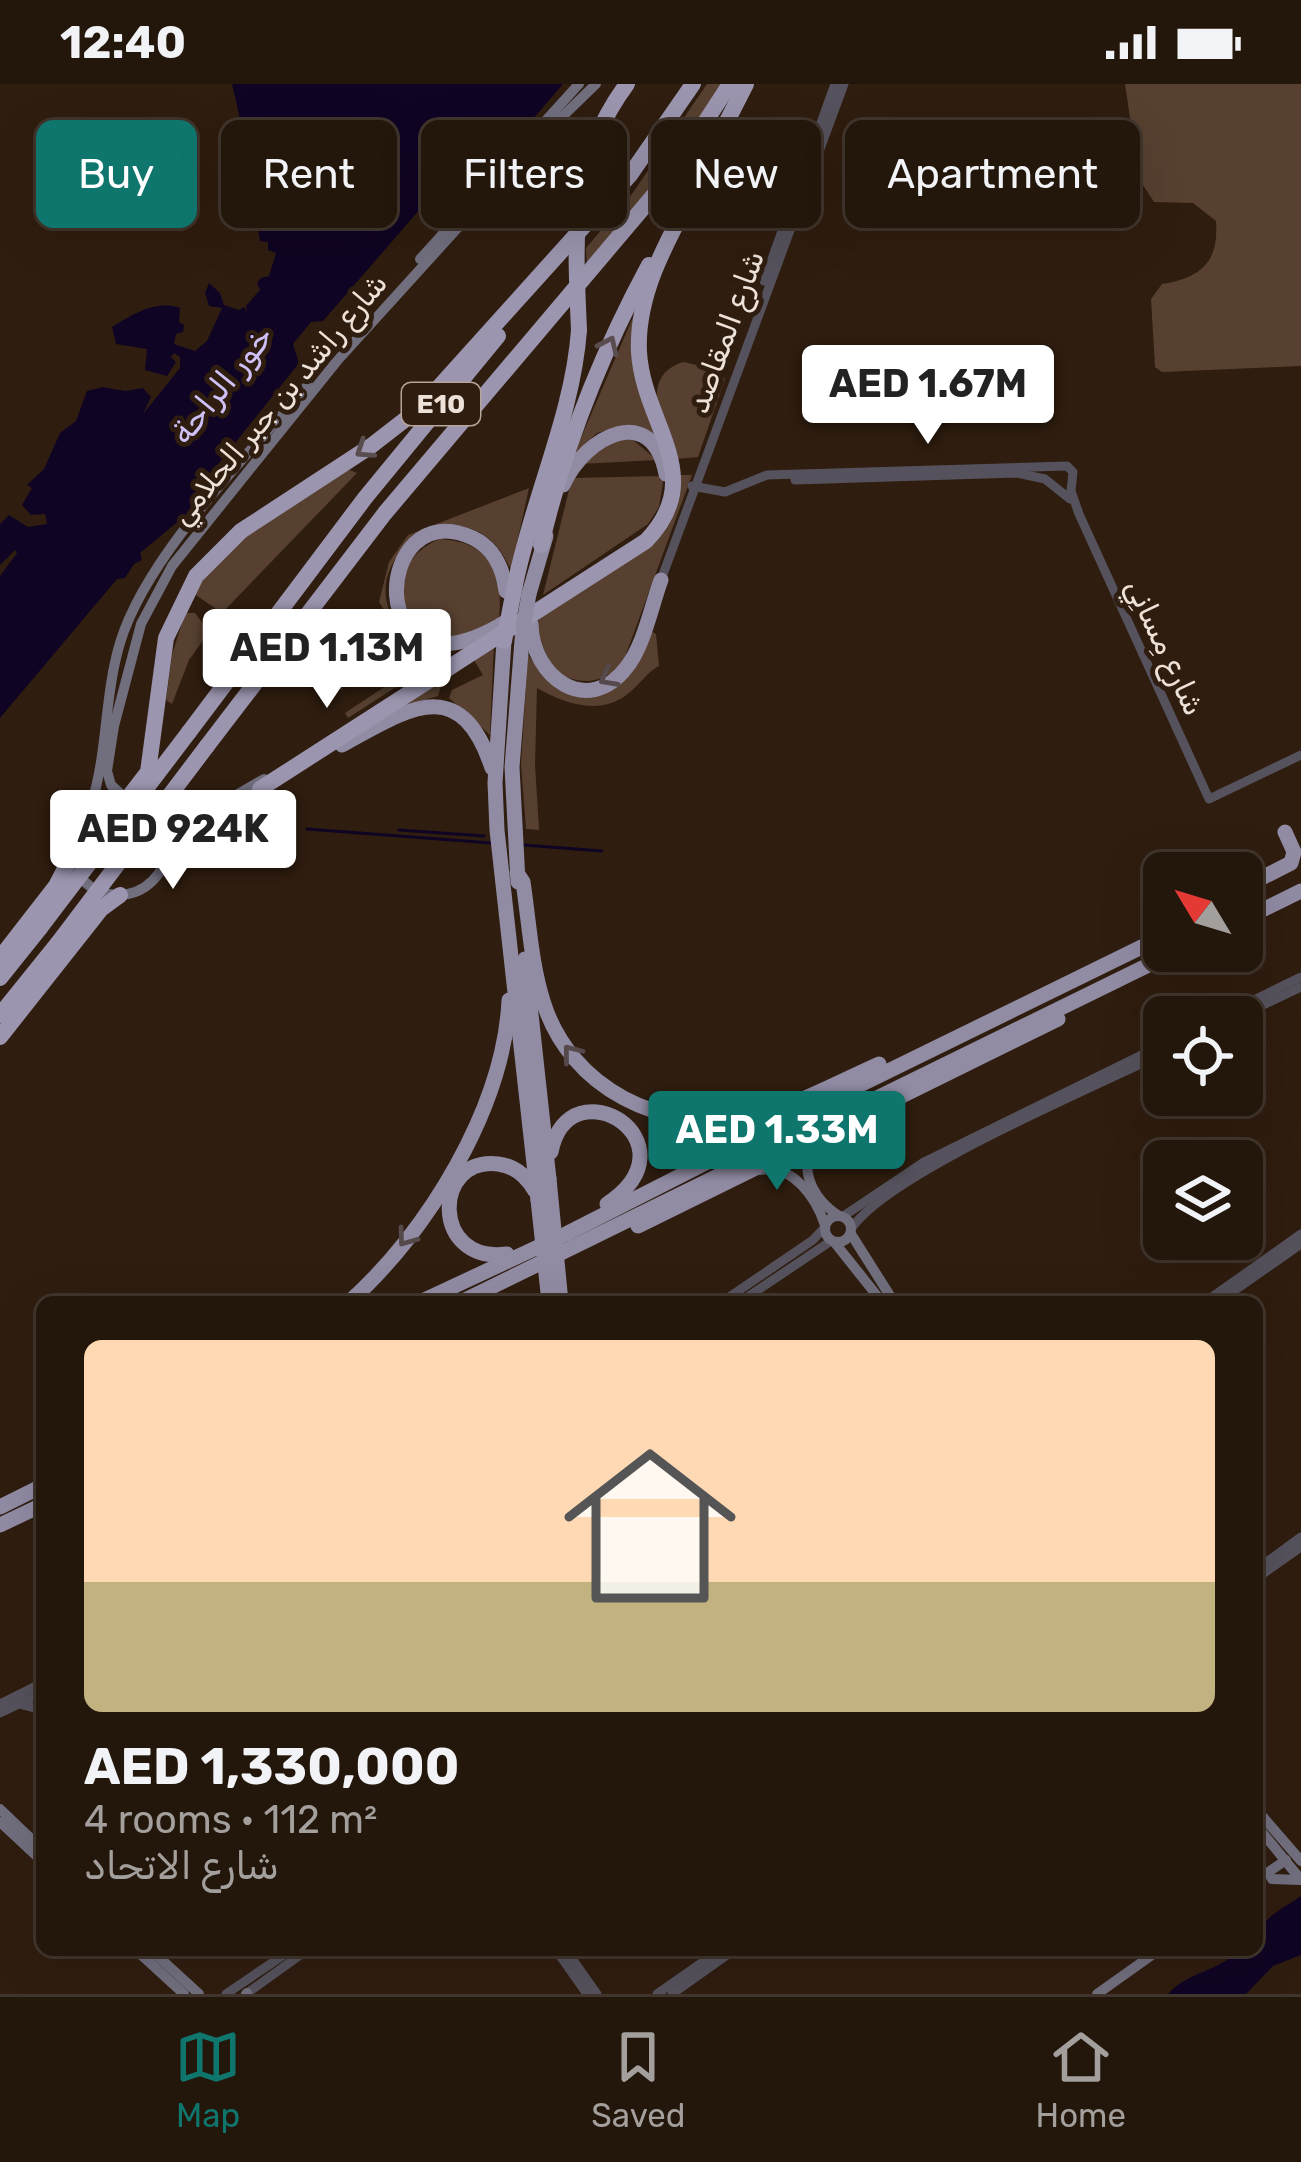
<!DOCTYPE html>
<meta charset="utf-8">
<style>
:root{--surface:#23160b;--page:#2f2319;--text:#f1f3f6;--muted:#a39f9d;--line:#40352c;--accent:#0f766e}
body{margin:0;font-family:Rubik,Vazirmatn,sans-serif;background:var(--page);color:var(--text);height:100vh;display:flex;flex-direction:column;font-size:45px;white-space:nowrap}
*{box-sizing:border-box;margin:0}
p{font-size:39px;color:var(--muted)}
.icon{flex:none;width:66px;height:66px;fill:none;stroke:currentColor;stroke-width:2;stroke-linecap:round;stroke-linejoin:round}
.map{position:relative;flex:1;overflow:hidden}
.drawer{position:absolute;left:36px;top:1212px;width:1227px;height:660px;display:flex;flex-direction:column;background:var(--surface);border-radius:18px;box-shadow:0 12px 48px #0002,0 0 0 3px var(--line)}
.drawer>*{flex:none}
.guide{position:absolute;left:36px;top:36px;width:1230px;height:108px;display:flex;gap:24px}
.needle{width:78px;rotate:308deg}
.buttons{position:absolute;left:1143px;top:768px;display:grid;gap:24px}
.buttons a{display:grid;place-items:center;width:120px;height:120px;border-radius:18px;background:var(--surface);box-shadow:0 12px 48px #0002,0 0 0 3px var(--line);font-size:60px}
.price{position:absolute;translate:-50% -102px;padding:0 27px;border-radius:12px;background:#fff;color:#222;font-size:39px;line-height:78px;filter:drop-shadow(0 3px 6px #0008)}
.price::after{content:'';position:absolute;left:50%;top:72px;width:36px;height:27px;margin-left:-18px;background:inherit;clip-path:polygon(0 0,100% 0,50% 100%)}
.price.on{background:var(--accent);color:#fff}
ul{padding:0;list-style:none}
li{display:grid;align-content:center;gap:24px;height:636px;padding:0 48px}
li+li{border-top:3px solid var(--line)}
li span{display:grid;place-items:center;height:372px;border-radius:18px;color:#555}
li>.icon{margin-inline-start:auto}
span .icon{width:216px;height:216px;fill:#fffc;stroke-width:1}
li b{font-size:51px}
.chip{padding:0 42px;border-radius:18px;background:var(--surface);box-shadow:0 12px 48px #0002,0 0 0 3px var(--line);font-size:42px;line-height:108px}
.chip.on{background:var(--accent);color:#fff}
.status{display:flex;justify-content:space-between;align-items:center;height:84px;padding:0 60px;background:var(--surface);direction:ltr}
.status svg{height:33px;fill:currentColor}
.menu{display:flex;justify-content:space-around;align-items:center;height:168px;border-top:3px solid var(--line);background:var(--surface);font-size:33px;color:var(--muted)}
.menu a{display:grid;justify-items:center;gap:6px}
.menu .on{color:var(--accent)}
.map>svg:first-child{display:block}
.green{fill:#574030}
.water{fill:#100424}
.lines{fill:none;stroke-linecap:round;stroke-linejoin:round}
.stream{stroke:#100424;stroke-width:3}
.tertiary{stroke:#55525d;stroke-width:9}
.secondary{stroke:#716e7e;stroke-width:10}
.trunk{stroke:#918ca4;stroke-width:15}
.motorway{stroke:#9b95af;stroke-width:16}
.trunk-bridge{stroke:#918ca4;stroke-width:15}
.motorway-bridge{stroke:#9b95af;stroke-width:16}
.oneway{stroke:#5a4d4f}
.oneway2{stroke:#56494b}
.labels{text-anchor:middle;stroke-width:10;stroke-linejoin:round;paint-order:stroke}
.shield{fill:#2f1d0f;stroke:#b5a69c;stroke-width:3}
.shield-label{font-size:27px;font-weight:bold;fill:#eee1d8}
.street-label{font-size:30px;fill:#eee1d8;stroke:#2f1d0f}
.water-label{font-size:33px;font-style:italic;fill:#cfc1f7;stroke:#2f1d0f}
</style>
<div class="status"><b>12:40</b><svg viewBox="0 0 49 12"><path d="M0 12V9h3v3zM5 12V6h3v6zM10 12V3h3v9zM15 12V0h3v12zM26 1h20v11H26zM47 4h2v5h-2z"/></svg></div>
<div class="map">
<svg width="1301" height="1910" viewBox="0 0 1301 1910">
<rect width="100%" height="100%" fill="#2f1d0f"/>
<!-- green -->
<g class="green">
<polygon points="707,0 723,0 659,96 587,184 586,164 632,110"/>
<path d="M1125,0H1301V282L1162,288L1155,283L1151,215L1162,200C1201,194 1219,178 1216,137L1193,119L1154,118L1139,95Z"/>
<polygon points="643,210 638,237 666,373 620,343 597,349 574,370"/>
<path d="M683,278L716,285L725,295L698,373L676,375C665,341 636,294 683,278Z"/>
<polygon points="614,355 633,356 657,376 579,380"/>
<polygon points="345,384 357,389 222,529 193,509 229,463"/>
<path d="M680,391H692L622,581C597,601 583,601 555,588L537,552L539,530L650,460Z"/>
<polygon points="664,392 659,423 648,440 543,511 572,394"/>
<path d="M529,404L511,486C468,385 339,480 403,547C415,559 428,566 445,565L447,570L348,634L345,629L419,580L379,518L389,478L408,451Z"/>
<path d="M439,455C492,458 504,488 499,537C488,542 476,550 464,553C402,567 372,485 439,455Z"/>
<polygon points="185,529 195,529 209,548 189,576 172,620 166,616 172,571"/>
<path d="M651,547L656,550L659,582C647,588 641,599 630,608C602,633 565,620 537,604L535,680L539,746L526,745L521,680L528,571L554,602L593,610Z"/>
<polygon points="311,556 352,566 342,606 301,596"/>
<polygon points="494,559 490,651 449,614 452,606 483,591 474,576 442,599 438,612 398,623"/>
</g>
<!-- water -->
<g class="water">
<path d="M232,0H563L520,50L473,64L323,237L311,238L293,260L299,279L211,389L186,431L140,469L142,476L134,480L125,494L117,495L0,634V492L17,469L15,466L0,481V440L9,431L28,443L47,440L45,430L31,431L22,421L32,404L27,401L44,385L60,349L76,337L87,307L103,303L125,307L143,304L151,313L143,330L180,284V273L174,269L171,273L176,278L167,292L145,286L147,265L116,260L112,243C132,231 157,215 180,224L179,238L184,241L183,248L176,250L174,260L195,267L207,257L222,224L209,222L205,209L209,199L220,209L224,221L239,226L244,223L247,228L246,222L260,206L257,199L261,194L269,192L276,169L268,166V158L260,157L244,52Z"/>
<path d="M1301,1812V1871L1273,1882L1246,1910H1168C1189,1887 1216,1889 1239,1866H1257C1257,1834 1278,1828 1301,1812Z"/>
</g>
<g class="lines">
<!-- stream -->
<g class="stream">
<polyline points="307,745 491,759"/>
<polyline points="399,746 484,752"/>
<polyline points="524,761 602,767"/>
</g>
<!-- tertiary -->
<g class="tertiary">
<polyline points="764,197 835,0"/>
<polyline points="795,396 1016,389 1045,395 1070,415"/>
<polyline points="692,402 725,408 767,391 1067,382 1073,388 1071,407 1079,430 1209,715 1301,671"/>
<polyline points="661,496 844,0"/>
<polyline points="1219,933 1301,893"/>
<polyline points="1238,933 1301,903"/>
<polyline points="842,1133 924,1078 1164,960"/>
<path d="M851,1145C888,1089 1095,1003 1164,969"/>
<polyline points="722,1218 813,1156 824,1144"/>
<polyline points="740,1218 831,1157"/>
<polyline points="1205,1218 1301,1150"/>
<polyline points="1218,1218 1301,1160"/>
<polyline points="1257,1485 1301,1453"/>
<polyline points="1257,1494 1301,1463"/>
<polyline points="0,1620 42,1599"/>
<polyline points="19,1620 42,1626"/>
<polyline points="0,1629 42,1609"/>
<polyline points="556,1866 587,1910"/>
<polyline points="566,1866 597,1910"/>
<polyline points="226,1910 291,1866"/>
<polyline points="246,1910 307,1866"/>
<polyline points="657,1910 720,1866"/>
<polyline points="672,1910 734,1866"/>
</g>
<!-- secondary -->
<g class="secondary">
<polyline points="420,175 579,0"/>
<polyline points="124,713 111,701 107,687 114,642 141,540 172,482 337,277 531,63 596,0"/>
<circle cx="118" cy="762" r="49"/>
<path d="M91,721C108,669 104,612 120,559C146,472 248,371 308,301"/>
<polyline points="154,729 190,738 264,695"/>
<polyline points="168,770 214,734"/>
<path d="M821,1056C793,1080 813,1115 839,1132"/>
<path d="M761,1086C793,1080 816,1114 825,1141"/>
<circle cx="838" cy="1145" r="13"/>
<polyline points="851,1150 894,1218"/>
<polyline points="835,1159 882,1218"/>
<polyline points="0,1725 42,1765"/>
<polyline points="1257,1726 1301,1777"/>
<polyline points="0,1738 42,1777"/>
<polyline points="1257,1742 1301,1796"/>
<polyline points="1272,1795 1301,1796"/>
<polyline points="1257,1796 1286,1776"/>
<polyline points="136,1866 184,1910"/>
<polyline points="151,1866 199,1910"/>
<polyline points="246,1910 247,1909"/>
<polyline points="1097,1910 1159,1866"/>
</g>
<!-- trunk -->
<g class="trunk">
<path d="M563,401C586,351 652,318 666,390"/>
<path d="M506,507C503,484 494,464 473,454C371,406 360,629 507,537"/>
<polyline points="529,510 546,452"/>
<path d="M531,540C532,594 588,633 626,584C644,562 651,523 661,496"/>
<polyline points="504,557 495,699 497,746 538,1116"/>
<path d="M342,661C408,625 460,588 492,684"/>
<path d="M517,789L523,798C529,837 531,879 543,917C570,1005 663,1050 750,1032C794,1023 838,998 879,980"/>
<polyline points="518,798 512,683 523,544"/>
<polyline points="1242,804 1291,779 1294,768 1285,748"/>
<polyline points="1242,836 1301,807"/>
<polyline points="525,875 549,1095"/>
<path d="M551,1068C569,978 700,1058 607,1120"/>
<polyline points="638,1142 1058,935"/>
<path d="M507,1170C431,1181 432,1072 498,1080C516,1082 527,1093 535,1107"/>
<path d="M349,1218C428,1148 504,1023 509,916"/>
<polyline points="420,1218 566,1150 821,1020 1164,852"/>
<polyline points="461,1218 1177,867"/>
<polyline points="0,1423 42,1402"/>
<polyline points="0,1441 42,1421"/>
</g>
<!-- motorway -->
<g class="motorway">
<polyline points="719,53 746,0"/>
<path d="M541,461C564,363 601,270 649,181"/>
<path d="M515,501C532,415 573,331 579,246"/>
<polyline points="189,648 365,414 498,252"/>
<polyline points="207,662 385,429 670,92 730,0"/>
<path d="M260,705L646,457C709,392 643,340 639,268C635,188 696,117 723,46"/>
<polyline points="128,714 148,688 166,554 196,492 241,447 371,362 420,324 630,91 693,0"/>
<polyline points="0,874 56,802 70,775"/>
<polyline points="0,894 40,844"/>
<polyline points="0,931 58,859"/>
<polyline points="0,953 101,825 120,811"/>
</g>
<!-- trunk-bridge -->
<g class="trunk-bridge">
<polyline points="523,544 529,510"/>
<polyline points="549,1095 561,1218"/>
<polyline points="538,1116 549,1218"/>
</g>
<!-- motorway-bridge -->
<g class="motorway-bridge">
<path d="M579,246C575,154 569,78 627,0"/>
<polyline points="504,557 515,501"/>
<polyline points="40,844 189,648"/>
<polyline points="58,859 207,662"/>
</g>
</g>
<!-- one-way arrows -->
<defs><path id="oneway-chevron" d="M-2-3.5L2.5 0L-2 3.5" fill="none" stroke-width="1.6" stroke-linecap="round" stroke-linejoin="round" transform="scale(3)"/></defs>
<g class="oneway">
<use href="#oneway-chevron" transform="translate(609 261) rotate(-65)"/>
<use href="#oneway-chevron" transform="translate(364 366) rotate(146)"/>
</g>
<g class="oneway2">
<use href="#oneway-chevron" transform="translate(608 594) rotate(152)"/>
<use href="#oneway-chevron" transform="translate(571 969) rotate(-128)"/>
<use href="#oneway-chevron" transform="translate(406 1154) rotate(126)"/>
</g>
<g class="labels">
<!-- shield labels -->
<rect class="shield" x="402" y="299" width="78" height="42" rx="9"/>
<g class="shield-label">
<text x="441" y="329">E10</text>
</g>
<!-- street labels -->
<g class="street-label">
<text transform="translate(726 248) rotate(-70)" y="10">شارع المقاصد</text>
<text transform="translate(279 315) rotate(-50)" y="10">شارع راشد بن جبر الحلامي</text>
<text transform="translate(1165 563) rotate(65)" y="10">شارع مِسانِي</text>
</g>
<!-- water labels -->
<g class="water-label">
<text transform="translate(221 300) rotate(-51)" y="12">خور الراحة</text>
</g>
</g>
</svg>
<div class="buttons">
<a><svg class="needle" viewBox="-14 -14 28 28"><path d="M0-13l5 13h-10z" fill="#e53935"/><path d="M0 13l5-13h-10z" fill="#a39f9d"/></svg></a>
<a><svg class="icon" aria-label="locate" viewBox="0 0 24 24"><circle cx="12" cy="12" r="6"/><path d="M12 2v4M12 18v4M2 12h4M18 12h4"/></svg></a>
<a><svg class="icon" aria-label="layers" viewBox="0 0 24 24"><path d="M12 4l9 5-9 5-9-5zM3 14l9 5 9-5"/></svg></a>
</div>
<b class="price" style="left:928px;top:363px">AED 1.67M</b>
<b class="price" style="left:327px;top:627px">AED 1.13M</b>
<b class="price" style="left:173px;top:808px">AED 924K</b>
<b class="price on" style="left:777px;top:1109px">AED 1.33M</b>
<div class="guide">
<a class="chip on">Buy</a>
<a class="chip">Rent</a>
<a class="chip">Filters</a>
<a class="chip">New</a>
<a class="chip">Apartment</a>
</div>
<section class="drawer">
<ul>
<li><span style="background:linear-gradient(#ffd9b3 65%,#c2b280 0)"><svg class="icon" aria-label="home" viewBox="0 0 24 24"><path d="M3 11l9-7 9 7M6 9v11h12V9"/></svg></span><div><b>AED 1,330,000</b><p>4 rooms · 112 m²</p><p>شارع الاتحاد</p></div></li>
</ul>
</section>
</div>
<nav class="menu">
<a class="on"><svg class="icon" aria-label="map" viewBox="0 0 24 24"><path d="M3 6l6-2 6 2 6-2v14l-6 2-6-2-6 2zM9 4v14M15 6v14"/></svg>Map</a>
<a><svg class="icon" aria-label="saved" viewBox="0 0 24 24"><path d="M7 4h10v16l-5-4-5 4z"/></svg>Saved</a>
<a><svg class="icon" aria-label="home" viewBox="0 0 24 24"><path d="M3 11l9-7 9 7M6 9v11h12V9"/></svg>Home</a>
</nav>
